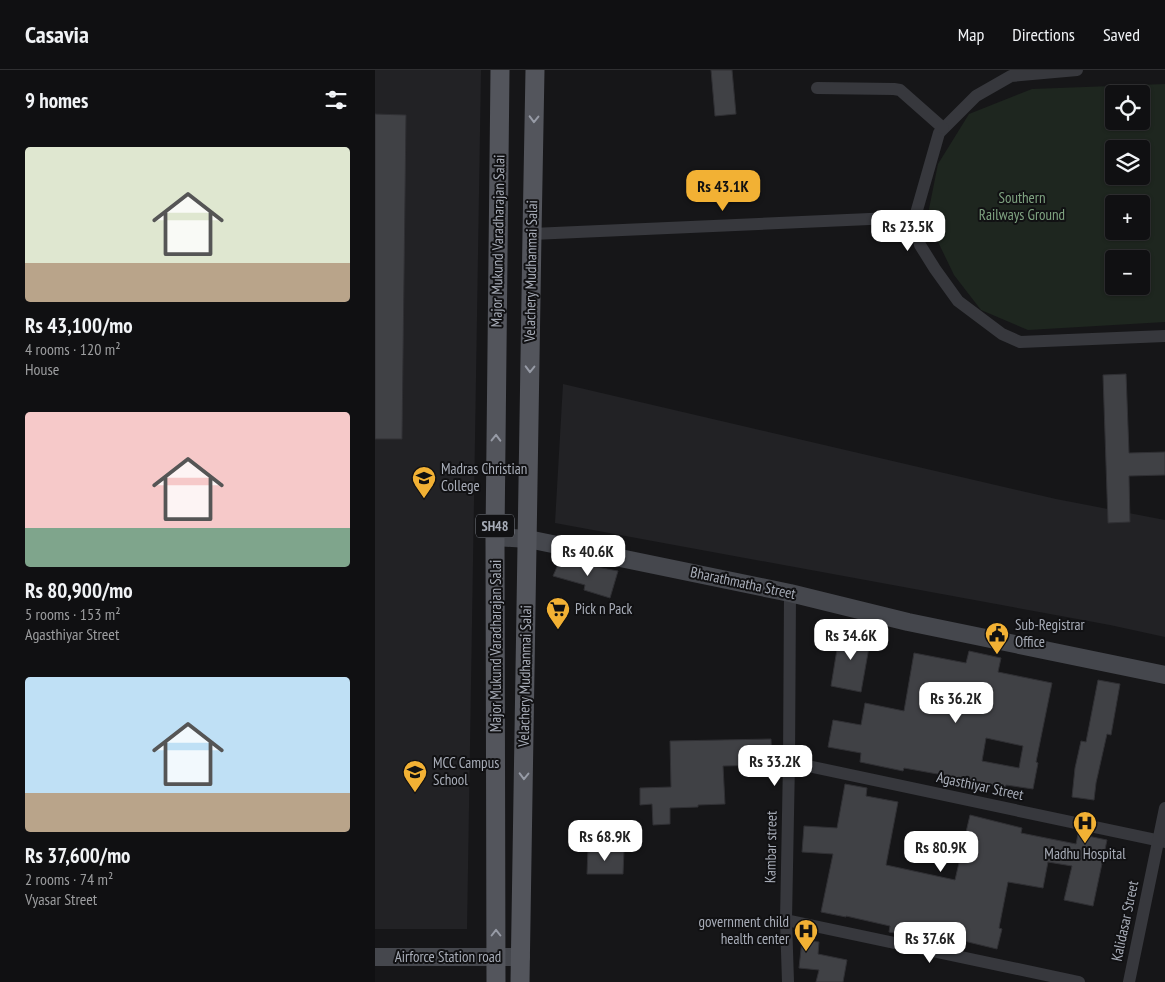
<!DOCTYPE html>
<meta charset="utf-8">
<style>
:root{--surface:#101012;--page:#1e1e20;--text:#f1f3f6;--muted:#9c9d9f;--line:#303032;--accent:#f2b134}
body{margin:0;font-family:"PT Sans Narrow",sans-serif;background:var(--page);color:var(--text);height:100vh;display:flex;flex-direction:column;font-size:19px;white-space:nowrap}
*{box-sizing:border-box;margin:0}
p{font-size:16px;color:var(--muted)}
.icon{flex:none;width:28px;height:28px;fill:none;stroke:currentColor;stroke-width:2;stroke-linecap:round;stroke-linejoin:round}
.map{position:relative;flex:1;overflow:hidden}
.sheet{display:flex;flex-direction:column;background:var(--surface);width:375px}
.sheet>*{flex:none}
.fabs{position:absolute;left:730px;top:15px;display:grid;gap:10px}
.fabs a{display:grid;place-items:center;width:45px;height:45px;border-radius:5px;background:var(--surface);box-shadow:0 1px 4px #0004,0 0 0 1px var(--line);font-size:25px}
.price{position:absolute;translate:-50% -42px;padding:0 11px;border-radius:10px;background:#fff;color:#222;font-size:16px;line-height:32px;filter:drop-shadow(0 1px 2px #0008)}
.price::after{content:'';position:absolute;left:50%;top:30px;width:15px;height:11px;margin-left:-8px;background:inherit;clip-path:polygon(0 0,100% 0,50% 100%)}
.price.on{background:var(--accent);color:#111}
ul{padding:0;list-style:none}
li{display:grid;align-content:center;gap:10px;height:265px;padding:0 25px}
li span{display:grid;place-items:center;height:155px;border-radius:5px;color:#555}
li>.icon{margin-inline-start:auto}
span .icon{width:90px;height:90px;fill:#fffc;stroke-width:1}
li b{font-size:21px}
h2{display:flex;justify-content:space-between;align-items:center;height:60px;padding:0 25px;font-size:21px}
header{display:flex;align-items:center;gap:30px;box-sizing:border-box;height:70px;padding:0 25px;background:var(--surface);border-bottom:1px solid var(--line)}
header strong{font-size:24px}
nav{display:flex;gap:28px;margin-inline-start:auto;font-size:18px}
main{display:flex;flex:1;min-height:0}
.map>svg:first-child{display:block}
.built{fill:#222225}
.green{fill:#1e261f;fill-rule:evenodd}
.building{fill:#404145;stroke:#303034;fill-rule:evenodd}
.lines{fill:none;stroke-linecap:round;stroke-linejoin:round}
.street{stroke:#37383d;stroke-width:12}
.secondary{stroke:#45474d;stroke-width:18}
.primary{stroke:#53555c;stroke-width:19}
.oneway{stroke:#979ba6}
.labels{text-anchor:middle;stroke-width:4;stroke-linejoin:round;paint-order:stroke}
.shield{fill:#111113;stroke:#7b7e86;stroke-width:1}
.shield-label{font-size:14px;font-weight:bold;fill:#a8adb8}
.park-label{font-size:15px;fill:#7fa381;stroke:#111113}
.street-label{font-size:15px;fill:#a8adb8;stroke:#111113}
.poi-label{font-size:15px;fill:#a8adb8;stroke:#111113;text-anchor:start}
</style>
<header>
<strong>Casavia</strong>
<nav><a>Map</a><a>Directions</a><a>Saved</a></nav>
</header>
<main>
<section class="sheet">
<h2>9 homes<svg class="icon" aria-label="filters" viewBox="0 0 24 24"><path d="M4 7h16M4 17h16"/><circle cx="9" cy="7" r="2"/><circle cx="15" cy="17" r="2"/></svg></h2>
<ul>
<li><span style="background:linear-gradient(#dfe7d0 75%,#b9a48a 0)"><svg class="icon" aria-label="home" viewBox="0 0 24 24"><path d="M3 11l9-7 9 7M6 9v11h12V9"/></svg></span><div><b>Rs 43,100/mo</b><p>4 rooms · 120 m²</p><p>House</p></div></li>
<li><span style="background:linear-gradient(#f6c9c9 75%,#7fa58c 0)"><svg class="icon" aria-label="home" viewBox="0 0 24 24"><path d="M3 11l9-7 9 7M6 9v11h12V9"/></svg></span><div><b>Rs 80,900/mo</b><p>5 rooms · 153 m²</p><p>Agasthiyar Street</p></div></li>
<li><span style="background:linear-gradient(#bfe0f5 75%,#b9a48a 0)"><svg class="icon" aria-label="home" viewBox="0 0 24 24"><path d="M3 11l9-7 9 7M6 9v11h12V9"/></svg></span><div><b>Rs 37,600/mo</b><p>2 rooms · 74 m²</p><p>Vyasar Street</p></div></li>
</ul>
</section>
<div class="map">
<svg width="790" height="912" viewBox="0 0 790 912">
<rect width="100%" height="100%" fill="#161618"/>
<!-- built -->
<g class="built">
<polygon points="0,0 106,0 92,859 0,859"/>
<polygon points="188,314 681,429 790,450 790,567 735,555 180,453"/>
</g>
<!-- green -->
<path class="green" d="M790,14V252L653,260L606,240L579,205L552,149L563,94L594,44L657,19ZM739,24H766V51H739ZM739,79H766V106H739ZM739,134H766V161H739ZM739,189H766V216H739Z"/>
<!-- building -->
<g class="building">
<polygon points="336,0 357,0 361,44 340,46"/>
<polygon points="0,44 31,45 27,369 0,369"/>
<polygon points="751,304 754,383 790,382 790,405 754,406 755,452 733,453 728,305"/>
<polygon points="186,488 211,495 243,501 235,528 209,520 210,515 178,506"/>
<polygon points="465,561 496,566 486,622 456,616"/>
<path d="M594,581L626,588L623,602L677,613L661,692L663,693L658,719L631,715L630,719L586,710V711L567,707L568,705L529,698L528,701L485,692L486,683L453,677L458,650L486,655L490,633L529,641L539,583L591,593ZM611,668L648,676L644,698L607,691Z"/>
<polygon points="723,610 745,614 736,665 732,664 721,713 719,730 697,727 700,698 706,671 711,672"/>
<polygon points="396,669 397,695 348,696 350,734 323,735 323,737 295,738 295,754 278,755 277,734 265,735 265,718 296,717 295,671"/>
<polygon points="470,714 492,718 491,726 523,732 511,795 580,810 595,745 647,758 646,763 701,774 703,764 732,770 718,836 689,830 697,796 673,792 668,818 633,812 624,858 627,859 622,879 560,864 559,870 514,862 515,856 471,846 471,847 446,842 458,784 427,782 429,756 462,758"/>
<polygon points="213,779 249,780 248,804 212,804"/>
<polygon points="427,870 444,872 443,884 472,890 468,912 441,912 444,900 424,898"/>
</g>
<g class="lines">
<!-- street -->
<g class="street">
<polyline points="702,0 636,6 601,26 564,63 540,147 545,175 560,199 583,231 627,264 645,272 790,266"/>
<polyline points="442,18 519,19 525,20 568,58"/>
<polyline points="157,164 540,147"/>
<polyline points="414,692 790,772"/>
<polyline points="411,850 704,912"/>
<polyline points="413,912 411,850 414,692 415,523"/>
<polyline points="754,912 790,738"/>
</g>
<!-- secondary -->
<g class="secondary">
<polyline points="120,467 153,469 415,523 533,552 790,605"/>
<polyline points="0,887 146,887"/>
</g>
<!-- primary -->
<g class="primary">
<polyline points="121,912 120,467 125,0"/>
<polyline points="145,912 157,164 160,0"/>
</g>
</g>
<!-- one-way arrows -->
<defs><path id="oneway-chevron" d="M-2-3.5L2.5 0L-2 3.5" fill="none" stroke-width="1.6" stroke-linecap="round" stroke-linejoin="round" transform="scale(1.25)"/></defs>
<g class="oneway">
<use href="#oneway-chevron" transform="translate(159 49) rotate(91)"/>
<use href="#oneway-chevron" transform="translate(155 299) rotate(91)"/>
<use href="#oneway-chevron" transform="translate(121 368) rotate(-89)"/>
<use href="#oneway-chevron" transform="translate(149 706) rotate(91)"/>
<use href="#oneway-chevron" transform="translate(121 863) rotate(-90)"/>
</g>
<!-- icons -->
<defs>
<g id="university-pin" transform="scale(1.25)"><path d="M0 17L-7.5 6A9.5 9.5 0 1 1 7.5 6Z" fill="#f2b134" stroke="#111113"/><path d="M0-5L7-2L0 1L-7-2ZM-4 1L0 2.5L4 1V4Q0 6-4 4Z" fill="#111"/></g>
<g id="supermarket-pin" transform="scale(1.25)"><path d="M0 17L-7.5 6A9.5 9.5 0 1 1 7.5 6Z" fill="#f2b134" stroke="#111113"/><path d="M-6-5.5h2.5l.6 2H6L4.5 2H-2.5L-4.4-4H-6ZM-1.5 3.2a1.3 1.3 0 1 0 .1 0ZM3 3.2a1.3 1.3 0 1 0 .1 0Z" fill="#111"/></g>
<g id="civic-pin" transform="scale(1.25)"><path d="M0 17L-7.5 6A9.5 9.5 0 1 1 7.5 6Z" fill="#f2b134" stroke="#111113"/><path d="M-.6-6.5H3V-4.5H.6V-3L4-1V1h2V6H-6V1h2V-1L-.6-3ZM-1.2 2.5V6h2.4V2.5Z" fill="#111"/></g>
<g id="school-pin" transform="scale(1.25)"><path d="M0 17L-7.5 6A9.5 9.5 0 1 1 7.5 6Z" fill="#f2b134" stroke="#111113"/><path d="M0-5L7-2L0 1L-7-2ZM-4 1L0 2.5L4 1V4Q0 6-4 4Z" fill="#111"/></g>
<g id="hospital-pin" transform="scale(1.25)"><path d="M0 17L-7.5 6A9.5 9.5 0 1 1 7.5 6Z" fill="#f2b134" stroke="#111113"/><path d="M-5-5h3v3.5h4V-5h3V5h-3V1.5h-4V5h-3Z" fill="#111"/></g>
</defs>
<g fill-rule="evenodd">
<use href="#university-pin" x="49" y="408"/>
<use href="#supermarket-pin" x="183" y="539"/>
<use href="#civic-pin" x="622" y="564"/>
<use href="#school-pin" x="40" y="702"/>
<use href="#hospital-pin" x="710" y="753"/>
<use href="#hospital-pin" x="431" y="861"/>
</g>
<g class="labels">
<!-- shield labels -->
<rect class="shield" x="101" y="444.5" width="38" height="23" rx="4"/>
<g class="shield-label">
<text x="120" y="461">SH48</text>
</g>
<!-- park labels -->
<g class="park-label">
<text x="647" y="133">Southern<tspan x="647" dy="17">Railways Ground</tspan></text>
</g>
<!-- street labels -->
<g class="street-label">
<text transform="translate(123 171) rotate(-89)" y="5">Major Mukund Varadharajan Salai</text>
<text transform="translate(156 201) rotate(-89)" y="5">Velachery Mudhanmai Salai</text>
<text transform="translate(368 513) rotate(12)" y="5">Bharathmatha Street</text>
<text transform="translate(121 576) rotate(-90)" y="5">Major Mukund Varadharajan Salai</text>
<text transform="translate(150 606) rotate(-89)" y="5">Velachery Mudhanmai Salai</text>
<text transform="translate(605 716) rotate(12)" y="5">Agasthiyar Street</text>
<text transform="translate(396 777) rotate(-89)" y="5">Kambar street</text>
<text transform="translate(750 851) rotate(-78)" y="5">Kalidasar Street</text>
<text x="73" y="892">Airforce Station road</text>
</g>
<!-- poi labels -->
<g class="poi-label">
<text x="66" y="404">Madras Christian<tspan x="66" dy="17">College</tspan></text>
<text x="200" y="544">Pick n Pack</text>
<text x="640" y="560">Sub-Registrar<tspan x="640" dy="17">Office</tspan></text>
<text x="58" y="698">MCC Campus<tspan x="58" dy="17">School</tspan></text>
<text x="710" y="789" text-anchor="middle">Madhu Hospital</text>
<text x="414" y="857" text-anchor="end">government child<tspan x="414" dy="17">health center</tspan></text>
</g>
</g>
</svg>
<div class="fabs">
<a><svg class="icon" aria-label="locate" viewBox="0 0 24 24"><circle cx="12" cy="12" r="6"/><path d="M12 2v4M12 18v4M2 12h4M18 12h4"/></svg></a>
<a><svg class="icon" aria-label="layers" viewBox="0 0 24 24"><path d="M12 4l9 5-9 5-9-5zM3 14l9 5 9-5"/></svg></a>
<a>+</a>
<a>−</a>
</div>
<b class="price on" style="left:348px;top:142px">Rs 43.1K</b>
<b class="price" style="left:533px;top:182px">Rs 23.5K</b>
<b class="price" style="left:213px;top:507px">Rs 40.6K</b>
<b class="price" style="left:476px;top:591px">Rs 34.6K</b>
<b class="price" style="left:581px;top:654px">Rs 36.2K</b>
<b class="price" style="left:400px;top:717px">Rs 33.2K</b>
<b class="price" style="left:230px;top:792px">Rs 68.9K</b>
<b class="price" style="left:566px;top:803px">Rs 80.9K</b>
<b class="price" style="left:555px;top:894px">Rs 37.6K</b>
</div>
</main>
